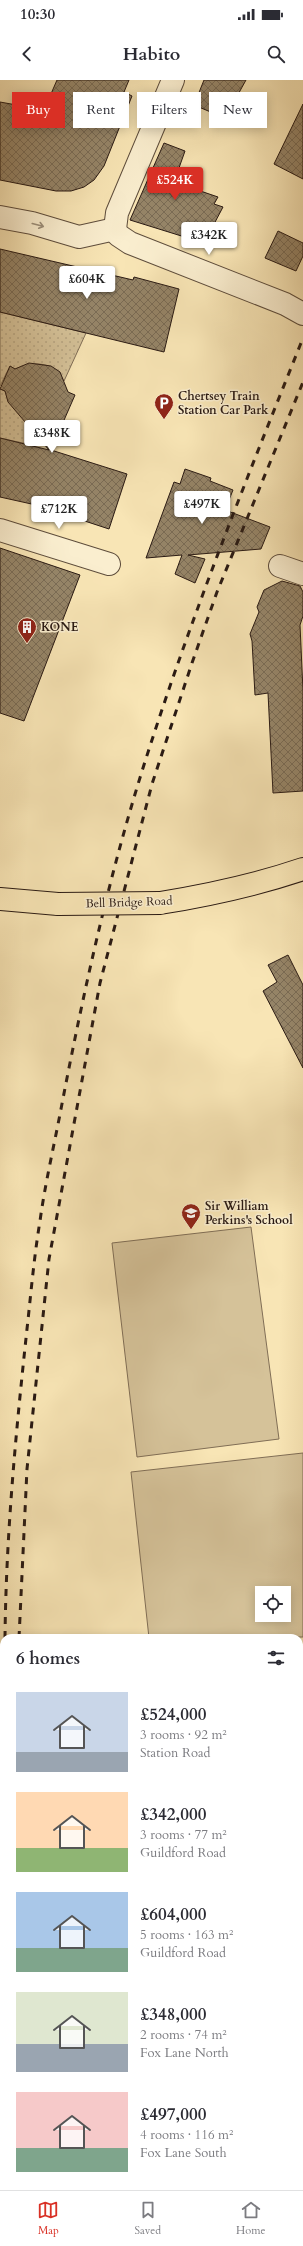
<!DOCTYPE html>
<meta charset="utf-8">
<style>
:root{--surface:#fff;--page:#f2f2f3;--text:#2b2b33;--muted:#7c7c81;--line:#e1e1e2;--accent:#d93025}
body{margin:0;font-family:Cardo,serif;background:var(--page);color:var(--text);height:100vh;display:flex;flex-direction:column;font-size:15px;white-space:nowrap}
*{box-sizing:border-box;margin:0}
p{font-size:13px;color:var(--muted)}
.icon{flex:none;width:22px;height:22px;fill:none;stroke:currentColor;stroke-width:2;stroke-linecap:round;stroke-linejoin:round}
.map{position:relative;flex:1;overflow:hidden}
.panel{position:absolute;left:0px;top:1554px;width:303px;height:556px;display:flex;flex-direction:column;background:var(--surface);border-radius:12px 12px 0 0;box-shadow:0 2px 10px #0003}
.panel>*{flex:none}
.top-card{position:absolute;left:12px;top:12px;width:279px;height:36px;display:flex;gap:8px}
.tools{position:absolute;left:255px;top:1506px;display:grid;gap:8px}
.tools a{display:grid;place-items:center;width:36px;height:36px;border-radius:0px;background:var(--surface);box-shadow:0 2px 10px #0003;font-size:20px}
.price{position:absolute;translate:-50% -34px;padding:0 9px;border-radius:4px;background:#fff;color:#222;font-size:13px;line-height:26px;filter:drop-shadow(0 1px 2px #0008)}
.price::after{content:'';position:absolute;left:50%;top:24px;width:12px;height:9px;margin-left:-6px;background:inherit;clip-path:polygon(0 0,100% 0,50% 100%)}
.price.selected{background:var(--accent);color:#fff}
ul{padding:0;list-style:none}
li{display:flex;align-items:center;gap:12px;height:100px;padding:0 16px}
li span{display:grid;place-items:center;flex:none;width:112px;height:80px;border-radius:0px;color:#555}
li>.icon{margin-inline-start:auto}
span .icon{width:48px;height:48px;fill:#fffc;stroke-width:1}
li b{font-size:17px}
h2{display:flex;justify-content:space-between;align-items:center;height:48px;padding:0 16px;font-size:17px}
.chip{padding:0 14px;border-radius:0px;background:var(--surface);box-shadow:0 2px 10px #0003;font-size:14px;line-height:36px}
.chip.selected{background:var(--accent);color:#fff}
.status{display:flex;justify-content:space-between;align-items:center;height:28px;padding:0 20px;background:var(--surface);direction:ltr}
.status svg{height:11px;fill:currentColor}
header{display:flex;justify-content:space-between;align-items:center;height:52px;padding:0 16px;background:var(--surface);font-size:18px;font-weight:700}
.tab-bar{display:flex;justify-content:space-around;align-items:center;height:56px;border-top:1px solid var(--line);background:var(--surface);font-size:11px;color:var(--muted)}
.tab-bar a{display:grid;justify-items:center;gap:2px}
.tab-bar .selected{color:var(--accent)}
.map>svg:first-child{display:block}
.grass{fill:url(#grass-dots);stroke:#806e56}
.park{fill:#d5c299;stroke:#806e56;fill-rule:evenodd}
.building{fill:url(#building-cross-hatch);stroke:#2a1a13}
.lines{fill:none;stroke-linecap:round;stroke-linejoin:round}
.street-casing{stroke:#5e4d3c;stroke-width:24}
.primary-casing{stroke:#2a1a13;stroke-width:24}
.street{stroke:#faeecf;stroke-width:22}
.primary{stroke:#f8e5b5;stroke-width:22}
.rail{stroke:#2a1a13;stroke-width:3;stroke-dasharray:7 7;stroke-linecap:butt}
.primary-bridge-casing{stroke:#2a1a13;stroke-width:24;stroke-linecap:butt}
.primary-bridge{stroke:#f8e5b5;stroke-width:22}
.oneway{stroke:#9c8f7a}
.labels{text-anchor:middle;stroke-width:3;stroke-linejoin:round;paint-order:stroke}
.poi-label{font-size:12px;font-weight:bold;fill:#2a1a13;stroke:#faeecf;text-anchor:start}
.street-label{font-size:12px;fill:#2a1a13;stroke:#faeecf}
</style>
<div class="status"><b>10:30</b><svg viewBox="0 0 49 12"><path d="M0 12V9h3v3zM5 12V6h3v6zM10 12V3h3v9zM15 12V0h3v12zM26 1h20v11H26zM47 4h2v5h-2z"/></svg></div>
<header><svg class="icon" aria-label="back" viewBox="0 0 24 24"><path d="M15 5l-7 7 7 7"/></svg>Habito<svg class="icon" aria-label="search" viewBox="0 0 24 24"><circle cx="10" cy="10" r="6"/><path d="M15 15l6 6"/></svg></header>
<div class="map">
<svg width="303" height="2110" viewBox="0 0 303 2110">
<defs>
<pattern id="grass-dots" width="8" height="8" patternUnits="userSpaceOnUse"><rect width="8" height="8" fill="#d5c299"/><path d="M2 2h.1M6 6h.1" fill="none" stroke="#b7a683" stroke-width="1.8" stroke-linecap="round"/></pattern>
<pattern id="building-cross-hatch" width="8" height="8" patternUnits="userSpaceOnUse"><rect width="8" height="8" fill="#958467"/><path d="M0 0l8 8M0 8l8-8" fill="none" stroke="#7a6b54"/></pattern>
</defs>
<rect width="100%" height="100%" fill="#f8e5b5"/>
<filter id="stains"><feTurbulence type="fractalNoise" baseFrequency=".005" numOctaves="4"/><feColorMatrix values="0 0 0 0 .2 0 0 0 0 .09 0 0 0 0 .02 0 0 0 .5 -.17"/></filter>
<radialGradient id="worn" r=".72"><stop offset=".6" stop-color="#630" stop-opacity="0"/><stop offset="1" stop-color="#630" stop-opacity=".3"/></radialGradient>
<!-- grass -->
<g class="grass">
<path d="M0,232L86,253L64,301C54,281 34,281 15,289L10,286L0,306Z"/>
<path d="M0,309L5,311C11,334 27,334 47,341L32,365L0,358Z"/>
</g>
<!-- park -->
<g class="park">
<polygon points="251,1147 279,1359 137,1377 112,1163"/>
<path d="M303,1373V1557L149,1558L131,1392ZM262,1513H284V1535H262Z"/>
<rect x="299" y="1568" width="4" height="370"/>
</g>
<!-- building -->
<g class="building">
<polygon points="57,0 129,0 124,12 132,16 104,86 94,100 84,107 71,111 56,111 0,100 0,22 44,30"/>
<polygon points="204,0 246,0 225,38 194,25"/>
<polygon points="303,24 303,99 274,84"/>
<polygon points="164,63 185,71 174,102 218,117 214,124 223,127 204,163 130,140"/>
<polygon points="278,151 303,163 303,176 296,191 265,178"/>
<polygon points="0,169 133,200 134,197 179,209 164,272 0,232"/>
<polygon points="29,283 51,286 60,292 68,312 75,315 51,370 127,394 109,449 36,425 0,417 0,358 49,370 8,322 5,311 0,309 10,286 15,289"/>
<polygon points="185,389 211,398 210,401 233,410 225,430 270,447 261,469 188,475 205,479 195,503 175,494 182,475 146,478 174,402 180,404"/>
<polygon points="0,468 80,495 24,641 0,633"/>
<polygon points="282,501 300,506 303,512 303,536 300,545 303,611 303,711 273,713 268,613 255,615 252,561 250,554 259,532 257,527 264,510"/>
<polygon points="288,875 303,905 303,988 263,911 277,902 268,885"/>
</g>
<g class="lines">
<!-- street casing -->
<g class="street-casing">
<g id="street">
<polyline points="0,137 32,143 79,157 115,149"/>
<polyline points="115,149 118,155 130,163 285,224 303,234"/>
<polyline points="115,149 117,133 173,0"/>
<polyline points="0,450 109,484"/>
<polyline points="280,486 303,494"/>
</g>
</g>
<!-- primary casing -->
<g class="primary-casing">
<g id="primary">
<polyline points="0,819 58,824"/>
<path d="M160,823C209,815 256,805 303,789"/>
</g>
</g>
<!-- street -->
<use href="#street" class="street"/>
<!-- primary -->
<use href="#primary" class="primary"/>
<!-- rail -->
<g class="rail">
<path d="M5,1558C6,1455 16,1351 27,1249C31,1213 34,1177 40,1141C45,1104 54,1066 61,1029C83,914 108,800 143,688C189,542 246,400 303,258"/>
<polyline points="19,1558 27,1389 49,1179 100,903 152,704 192,583 217,512 303,302"/>
<polyline points="36,2106 37,2110"/>
<polyline points="51,2106 51,2110"/>
</g>
<!-- primary-bridge casing -->
<g class="primary-bridge-casing">
<polyline id="primary-bridge" points="58,824 160,823"/>
</g>
<!-- primary-bridge -->
<use href="#primary-bridge" class="primary-bridge"/>
</g>
<!-- one-way arrows -->
<defs><path id="oneway-shaft" d="M-6 0H5M1.5-3L5.5 0L1.5 3" fill="none" stroke-width="1.6" stroke-linecap="round" stroke-linejoin="round"/></defs>
<use class="oneway" href="#oneway-shaft" transform="translate(38 145) rotate(15)"/>
<!-- icons -->
<defs>
<g id="parking-pin" transform="scale(1)"><path d="M0 17L-7.5 6A9.5 9.5 0 1 1 7.5 6Z" fill="#8f2418" stroke="#faeecf"/><path d="M-3.5-5.5H1a3.5 3.5 0 0 1 0 7H-1V5.5H-3.5ZM-1-3.4V-.6H.8a1.4 1.4 0 0 0 0-2.8Z" fill="#fff"/></g>
<g id="building-pin" transform="scale(1)"><path d="M0 17L-7.5 6A9.5 9.5 0 1 1 7.5 6Z" fill="#8f2418" stroke="#faeecf"/><path d="M-4-6H4V6H1V3H-1V6H-4ZM-2.5-4.3h1.7v1.8h-1.7ZM.8-4.3h1.7v1.8H.8ZM-2.5-1h1.7V.8h-1.7ZM.8-1h1.7V.8H.8Z" fill="#fff"/></g>
<g id="school-pin" transform="scale(1)"><path d="M0 17L-7.5 6A9.5 9.5 0 1 1 7.5 6Z" fill="#8f2418" stroke="#faeecf"/><path d="M0-5L7-2L0 1L-7-2ZM-4 1L0 2.5L4 1V4Q0 6-4 4Z" fill="#fff"/></g>
</defs>
<g fill-rule="evenodd">
<use href="#parking-pin" x="164" y="323"/>
<use href="#building-pin" x="27" y="547"/>
<use href="#school-pin" x="191" y="1133"/>
</g>
<g class="labels">
<!-- poi labels -->
<g class="poi-label">
<text x="178" y="320">Chertsey Train<tspan x="178" dy="14">Station Car Park</tspan></text>
<text x="41" y="551">KONE</text>
<text x="205" y="1130">Sir William<tspan x="205" dy="14">Perkins's School</tspan></text>
</g>
<!-- street labels -->
<g class="street-label">
<text transform="translate(129 822) rotate(-2)" y="4">Bell Bridge Road</text>
</g>
</g>
<rect width="100%" height="100%" filter="url(#stains)"/>
<rect width="100%" height="100%" fill="url(#worn)"/>
</svg>
<div class="tools">
<a><svg class="icon" aria-label="locate" viewBox="0 0 24 24"><circle cx="12" cy="12" r="6"/><path d="M12 2v4M12 18v4M2 12h4M18 12h4"/></svg></a>
</div>
<b class="price selected" style="left:175px;top:121px">£524K</b>
<b class="price" style="left:209px;top:176px">£342K</b>
<b class="price" style="left:87px;top:220px">£604K</b>
<b class="price" style="left:52px;top:374px">£348K</b>
<b class="price" style="left:202px;top:445px">£497K</b>
<b class="price" style="left:59px;top:450px">£712K</b>
<div class="top-card">
<a class="chip selected">Buy</a>
<a class="chip">Rent</a>
<a class="chip">Filters</a>
<a class="chip">New</a>
</div>
<section class="panel">
<h2>6 homes<svg class="icon" aria-label="filters" viewBox="0 0 24 24"><path d="M4 7h16M4 17h16"/><circle cx="9" cy="7" r="2"/><circle cx="15" cy="17" r="2"/></svg></h2>
<ul>
<li><span style="background:linear-gradient(#c9d6e8 75%,#9aa5b1 0)"><svg class="icon" aria-label="home" viewBox="0 0 24 24"><path d="M3 11l9-7 9 7M6 9v11h12V9"/></svg></span><div><b>£524,000</b><p>3 rooms · 92 m²</p><p>Station Road</p></div></li>
<li><span style="background:linear-gradient(#ffd9b3 70%,#8fb573 0)"><svg class="icon" aria-label="home" viewBox="0 0 24 24"><path d="M3 11l9-7 9 7M6 9v11h12V9"/></svg></span><div><b>£342,000</b><p>3 rooms · 77 m²</p><p>Guildford Road</p></div></li>
<li><span style="background:linear-gradient(#a9c7e8 70%,#7fa58c 0)"><svg class="icon" aria-label="home" viewBox="0 0 24 24"><path d="M3 11l9-7 9 7M6 9v11h12V9"/></svg></span><div><b>£604,000</b><p>5 rooms · 163 m²</p><p>Guildford Road</p></div></li>
<li><span style="background:linear-gradient(#dfe7d0 65%,#9aa5b1 0)"><svg class="icon" aria-label="home" viewBox="0 0 24 24"><path d="M3 11l9-7 9 7M6 9v11h12V9"/></svg></span><div><b>£348,000</b><p>2 rooms · 74 m²</p><p>Fox Lane North</p></div></li>
<li><span style="background:linear-gradient(#f6c9c9 70%,#7fa58c 0)"><svg class="icon" aria-label="home" viewBox="0 0 24 24"><path d="M3 11l9-7 9 7M6 9v11h12V9"/></svg></span><div><b>£497,000</b><p>4 rooms · 116 m²</p><p>Fox Lane South</p></div></li>
</ul>
</section>
</div>
<nav class="tab-bar">
<a class="selected"><svg class="icon" aria-label="map" viewBox="0 0 24 24"><path d="M3 6l6-2 6 2 6-2v14l-6 2-6-2-6 2zM9 4v14M15 6v14"/></svg>Map</a>
<a><svg class="icon" aria-label="saved" viewBox="0 0 24 24"><path d="M7 4h10v16l-5-4-5 4z"/></svg>Saved</a>
<a><svg class="icon" aria-label="home" viewBox="0 0 24 24"><path d="M3 11l9-7 9 7M6 9v11h12V9"/></svg>Home</a>
</nav>
